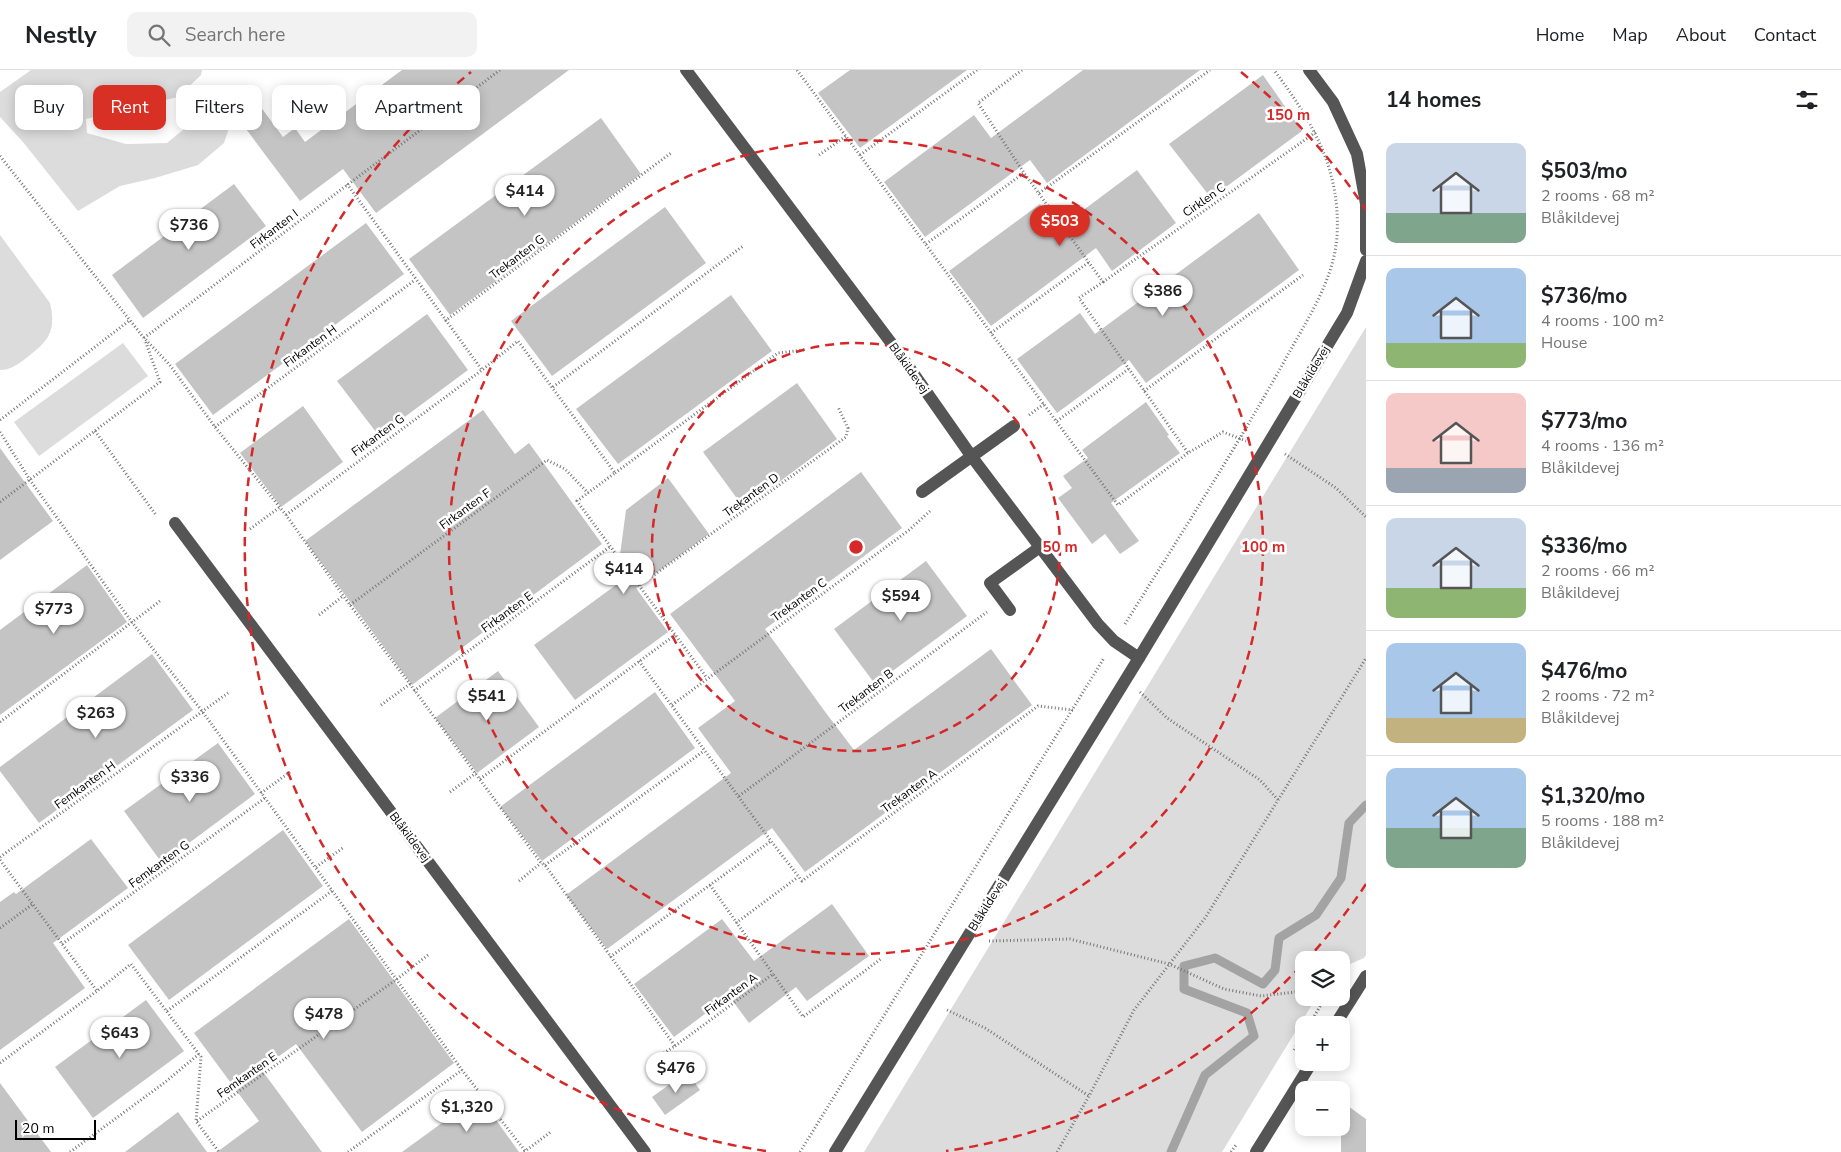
<!DOCTYPE html>
<meta charset="utf-8">
<style>
:root{--surface:#fff;--page:#f2f2f2;--text:#202124;--muted:#757577;--line:#e0e0e0;--accent:#d93025}
body{margin:0;font-family:"Nunito Sans",sans-serif;background:var(--page);color:var(--text);height:100vh;display:flex;flex-direction:column;font-size:19px;white-space:nowrap}
*{box-sizing:border-box;margin:0}
p{font-size:16px;color:var(--muted)}
.icon{flex:none;width:28px;height:28px;fill:none;stroke:currentColor;stroke-width:2;stroke-linecap:round;stroke-linejoin:round}
.map{position:relative;flex:1;overflow:hidden}
.sheet{display:flex;flex-direction:column;background:var(--surface);width:475px}
.sheet>*{flex:none}
.guide{position:absolute;left:15px;top:15px;width:475px;height:45px;display:flex;gap:10px}
.tools{position:absolute;left:1295px;top:881px;display:grid;gap:10px}
.tools a{display:grid;place-items:center;width:55px;height:55px;border-radius:10px;background:var(--surface);box-shadow:0 2px 12px #0003;font-size:25px}
.scale{position:absolute;left:15px;bottom:12px;width:81px;box-sizing:border-box;padding-left:5px;border:2px solid #000;border-top:0;font-size:14px;line-height:18px;white-space:nowrap;color:#000;-webkit-text-stroke:4px #fff;paint-order:stroke}
.price{position:absolute;translate:-50% -42px;padding:0 11px;border-radius:18px;background:#fff;color:#222;font-size:16px;line-height:32px;filter:drop-shadow(0 1px 2px #0008)}
.price::after{content:'';position:absolute;left:50%;top:30px;width:15px;height:11px;margin-left:-8px;background:inherit;clip-path:polygon(0 0,100% 0,50% 100%)}
.price.current{background:var(--accent);color:#fff}
ul{padding:0;list-style:none}
li{display:flex;align-items:center;gap:15px;height:125px;padding:0 20px}
li+li{border-top:1px solid var(--line)}
li span{display:grid;place-items:center;flex:none;width:140px;height:100px;border-radius:10px;color:#555}
li>.icon{margin-inline-start:auto}
span .icon{width:60px;height:60px;fill:#fffc;stroke-width:1}
li b{font-size:21px}
h2{display:flex;justify-content:space-between;align-items:center;height:60px;padding:0 20px;font-size:21px}
.tag{padding:0 18px;border-radius:10px;background:var(--surface);box-shadow:0 2px 12px #0003;font-size:18px;line-height:45px}
.tag.current{background:var(--accent);color:#fff}
header{display:flex;align-items:center;gap:30px;box-sizing:border-box;height:70px;padding:0 25px;background:var(--surface);border-bottom:1px solid var(--line)}
header strong{font-size:24px}
nav{display:flex;gap:28px;margin-inline-start:auto;font-size:18px}
.search{width:350px;height:45px;background:var(--page);display:flex;align-items:center;gap:12px;box-sizing:border-box;padding:0 18px;border-radius:10px;color:var(--muted);font-size:19px}
main{display:flex;flex:1;min-height:0}
.map>svg:first-child{display:block}
.green{fill:#dcdcdc}
.lines{fill:none;stroke-linecap:round;stroke-linejoin:round}
.stream{stroke:#a3a3a3;stroke-width:9}
.building{fill:#c4c4c4}
.path{stroke:#777;stroke-width:3;stroke-dasharray:1 2.5;stroke-linecap:butt}
.minor{stroke:#555;stroke-width:12}
.ring{fill:none;stroke:#d62828;stroke-width:2.5;stroke-dasharray:9 6}
.labels{text-anchor:middle;stroke-width:5;stroke-linejoin:round;paint-order:stroke}
.street-label{font-size:12px;fill:#000;stroke:#fff}
.centre{fill:#d62828;stroke:#fff;stroke-width:2.5}
.ring-label{font-size:15px;text-anchor:middle;font-weight:bold;fill:#d62828;stroke:#fff;stroke-width:5;stroke-linejoin:round;paint-order:stroke}
</style>
<header>
<strong>Nestly</strong>
<div class="search"><svg class="icon" aria-label="search" viewBox="0 0 24 24"><circle cx="10" cy="10" r="6"/><path d="M15 15l6 6"/></svg>Search here</div>
<nav><a>Home</a><a>Map</a><a>About</a><a>Contact</a></nav>
</header>
<main>
<div class="map">
<svg width="1366" height="1082" viewBox="0 0 1366 1082">
<rect width="100%" height="100%" fill="#fff"/>
<!-- green -->
<g class="green">
<polygon points="31,0 202,0 201,5 178,27 86,49 87,63 126,74 167,73 218,31 233,46 224,73 198,95 155,108 120,116 78,141 23,72 0,47 0,22"/>
<path d="M0,165L50,233C57,263 47,272 25,289C17,295 10,300 0,300Z"/>
<polygon points="1366,257 1366,885 1364,888 1341,898 1341,890 1304,890 1304,928 1316,928 1222,1082 864,1082"/>
<polygon points="123,273 148,306 39,386 14,352"/>
</g>
<g class="lines">
<!-- stream -->
<polyline class="stream" points="1171,1082 1205,1005 1254,966 1247,943 1184,919 1184,896 1215,888 1263,914 1275,900 1279,868 1316,845 1341,808 1349,753 1366,735"/>
</g>
<!-- building -->
<g class="building">
<polygon points="402,0 569,0 376,143 343,99 300,131 240,51 260,36 283,67 295,58 305,72"/>
<polygon points="850,0 967,0 860,78 818,23"/>
<polygon points="1083,0 1200,0 1047,113 1030,90 925,167 884,112 974,45 991,68"/>
<polygon points="1263,5 1302,61 1211,128 1169,74"/>
<polygon points="601,48 641,104 450,245 409,189"/>
<polygon points="1137,100 1176,153 1112,201 1096,178 991,256 949,201 1040,134 1058,159"/>
<polygon points="234,114 266,156 143,248 112,205"/>
<polygon points="665,137 706,193 552,306 511,251"/>
<polygon points="1259,143 1299,200 1146,313 1129,290 1057,343 1017,289 1080,243 1095,264"/>
<polygon points="366,153 404,204 213,345 175,294"/>
<polygon points="731,225 772,281 618,394 576,339"/>
<polygon points="427,244 468,300 379,366 337,311"/>
<polygon points="797,313 837,369 744,438 703,382"/>
<polygon points="1146,332 1169,365 1167,366 1180,383 1111,433 1139,471 1120,484 1105,464 1092,474 1058,428 1072,418 1063,406 1088,388 1082,380"/>
<polygon points="303,336 343,392 281,437 240,383"/>
<polygon points="483,340 515,384 529,373 602,474 412,615 305,471"/>
<polygon points="0,378 53,451 0,490"/>
<polygon points="861,402 902,458 765,559 826,643 854,680 991,579 1032,635 805,802 772,758 607,879 566,825 731,703 698,658 735,631 670,544"/>
<polygon points="668,408 709,464 636,518 668,562 575,630 534,575 616,515 626,440"/>
<polygon points="926,491 967,546 875,614 834,559"/>
<polygon points="87,495 127,552 0,645 0,560"/>
<polygon points="152,584 193,640 39,753 0,701 0,697"/>
<polygon points="498,601 539,657 477,703 435,648"/>
<polygon points="655,622 695,678 542,791 500,737"/>
<polygon points="218,673 255,724 162,793 124,741"/>
<polygon points="283,760 323,816 169,930 128,875"/>
<polygon points="91,769 128,818 53,873 85,918 0,980 0,832 14,822 16,824"/>
<polygon points="832,834 869,886 807,931 796,917 749,953 729,926 674,967 634,914 722,849 754,891"/>
<polygon points="349,849 454,993 362,1062 296,974 261,999 322,1082 217,1082 259,1051 194,963"/>
<polygon points="146,930 184,981 93,1048 55,997"/>
<polygon points="687,1002 700,1020 665,1045 652,1027"/>
<polygon points="0,1013 51,1082 0,1082"/>
<polygon points="479,1026 519,1082 402,1082"/>
<polygon points="1341,1031 1366,1049 1366,1082 1341,1082"/>
<polygon points="178,1042 207,1082 125,1082"/>
</g>
<g class="lines">
<!-- path -->
<g class="path">
<polyline points="797,0 1118,435 1188,383"/>
<polyline points="1022,0 978,33 1024,103 1103,212 1079,228 1188,383 1223,362 1246,371"/>
<polyline points="819,85 846,66"/>
<polyline points="860,85 977,0"/>
<polyline points="0,86 144,268 169,294 215,357 286,445 350,535 410,614 541,793 545,795 675,976 648,993"/>
<polyline points="347,114 482,300 518,271 615,403 577,431 707,608"/>
<polyline points="1039,123 1210,0"/>
<polyline points="926,174 1024,103"/>
<polyline points="1103,212 1316,62"/>
<polyline points="445,251 671,83"/>
<polyline points="991,263 1089,192"/>
<polyline points="144,268 500,0"/>
<polyline points="553,317 743,176"/>
<polyline points="1144,321 1303,205"/>
<polyline points="1029,345 1044,334"/>
<polyline points="0,350 130,250"/>
<polyline points="1057,351 1130,298"/>
<polyline points="215,357 415,210"/>
<polyline points="95,361 156,445"/>
<polyline points="0,362 30,410 131,551 202,641 462,1000 526,1082"/>
<polyline points="1285,384 1336,418 1366,447"/>
<polyline points="615,403 778,283 804,280"/>
<polyline points="0,432 160,312 145,270"/>
<polyline points="286,445 482,300"/>
<polyline points="250,459 280,437"/>
<polyline points="640,515 846,367 848,358 838,337"/>
<polyline points="350,535 547,390 565,399 588,423"/>
<polyline points="319,545 343,526"/>
<path d="M1125,554C1179,467 1235,380 1285,290C1306,251 1334,211 1337,166C1341,99 1312,51 1274,0"/>
<polyline points="639,591 771,771 802,811 1038,636 1073,640"/>
<polyline points="414,621 611,476"/>
<polyline points="1140,622 1167,648 1260,710 1279,731"/>
<polyline points="381,635 410,614"/>
<polyline points="672,635 909,460 930,441"/>
<polyline points="0,652 160,531"/>
<polyline points="480,709 675,565"/>
<polyline points="450,722 476,703"/>
<polyline points="261,723 290,702"/>
<polyline points="739,726 987,542"/>
<polyline points="0,787 228,623"/>
<polyline points="0,790 97,921 131,894 201,987 196,1051 219,1082"/>
<polyline points="545,795 704,681"/>
<polyline points="316,797 344,777"/>
<polyline points="519,811 541,793"/>
<polyline points="710,815 773,904"/>
<polyline points="736,853 798,807"/>
<polyline points="0,858 33,834"/>
<polyline points="989,871 1070,869 1169,894 1224,919 1261,926 1304,921"/>
<polyline points="62,874 265,728"/>
<polyline points="610,887 771,771"/>
<polyline points="947,940 985,958 1089,1026"/>
<polyline points="167,941 332,821"/>
<polyline points="1309,955 1325,928"/>
<polyline points="675,976 773,904 803,947 882,888"/>
<polyline points="1294,980 1304,963"/>
<polyline points="0,993 97,921"/>
<polyline points="197,1051 397,909 428,885"/>
<polyline points="70,1082 164,1013 199,984"/>
<polyline points="348,1082 462,1000"/>
<polyline points="524,1082 552,1061"/>
<polyline points="800,1082 1104,588"/>
<polyline points="1057,1082 1089,1026 1134,940 1205,848 1366,588"/>
<polyline points="1231,1082 1236,1075"/>
</g>
<!-- minor -->
<g class="minor">
<polyline points="686,0 904,290 972,387 1098,554 1114,571 1139,588"/>
<polyline points="1309,0 1333,32 1357,84 1366,134 1366,180"/>
<polyline points="922,422 1014,356"/>
<polyline points="175,453 645,1082"/>
<polyline points="1010,540 990,513 1040,477"/>
<polyline points="1335,955 1366,906"/>
<polyline points="835,1082 1139,588 1347,243 1366,191"/>
<polyline points="1256,1082 1312,992"/>
</g>
</g>
<!-- distance rings -->
<g class="ring">
<circle cx="856" cy="477" r="204"/>
<circle cx="856" cy="477" r="407"/>
<path d="M1366 814A611 611 0 0 1 946 1081M766 1081A611 611 0 0 1 471 2M1241 2A611 611 0 0 1 1366 140"/>
</g>
<g class="labels">
<!-- street labels -->
<g class="street-label">
<text transform="translate(1204 130) rotate(-35)" y="4">Cirklen C</text>
<text transform="translate(274 159) rotate(-37)" y="4">Firkanten I</text>
<text transform="translate(517 187) rotate(-37)" y="4">Trekanten G</text>
<text transform="translate(310 276) rotate(-36)" y="4">Firkanten H</text>
<text transform="translate(909 298) rotate(54)" y="4">Blåkildevej</text>
<text transform="translate(1311 302) rotate(-59)" y="4">Blåkildevej</text>
<text transform="translate(378 365) rotate(-36)" y="4">Firkanten G</text>
<text transform="translate(751 425) rotate(-36)" y="4">Trekanten D</text>
<text transform="translate(465 439) rotate(-36)" y="4">Firkanten F</text>
<text transform="translate(799 530) rotate(-36)" y="4">Trekanten C</text>
<text transform="translate(507 542) rotate(-36)" y="4">Firkanten E</text>
<text transform="translate(866 621) rotate(-37)" y="4">Trekanten B</text>
<text transform="translate(85 715) rotate(-36)" y="4">Femkanten H</text>
<text transform="translate(909 721) rotate(-36)" y="4">Trekanten A</text>
<text transform="translate(410 767) rotate(53)" y="4">Blåkildevej</text>
<text transform="translate(159 794) rotate(-36)" y="4">Femkanten G</text>
<text transform="translate(987 835) rotate(-58)" y="4">Blåkildevej</text>
<text transform="translate(731 924) rotate(-36)" y="4">Firkanten A</text>
<text transform="translate(247 1005) rotate(-35)" y="4">Femkanten E</text>
</g>
</g>
<circle cx="856" cy="477" r="8" class="centre"/>
<g class="ring-label">
<text x="1288" y="50">150 m</text>
<text x="1060" y="482">50 m</text>
<text x="1263" y="482">100 m</text>
</g>
</svg>
<div class="tools">
<a><svg class="icon" aria-label="layers" viewBox="0 0 24 24"><path d="M12 4l9 5-9 5-9-5zM3 14l9 5 9-5"/></svg></a>
<a>+</a>
<a>−</a>
</div>
<div class="scale">20 m</div>
<b class="price" style="left:525px;top:147px">$414</b>
<b class="price current" style="left:1060px;top:177px">$503</b>
<b class="price" style="left:189px;top:181px">$736</b>
<b class="price" style="left:1163px;top:247px">$386</b>
<b class="price" style="left:624px;top:525px">$414</b>
<b class="price" style="left:901px;top:552px">$594</b>
<b class="price" style="left:54px;top:565px">$773</b>
<b class="price" style="left:487px;top:652px">$541</b>
<b class="price" style="left:96px;top:669px">$263</b>
<b class="price" style="left:190px;top:733px">$336</b>
<b class="price" style="left:324px;top:970px">$478</b>
<b class="price" style="left:120px;top:989px">$643</b>
<b class="price" style="left:676px;top:1024px">$476</b>
<b class="price" style="left:467px;top:1063px">$1,320</b>
<div class="guide">
<a class="tag">Buy</a>
<a class="tag current">Rent</a>
<a class="tag">Filters</a>
<a class="tag">New</a>
<a class="tag">Apartment</a>
</div>
</div>
<section class="sheet">
<h2>14 homes<svg class="icon" aria-label="filters" viewBox="0 0 24 24"><path d="M4 7h16M4 17h16"/><circle cx="9" cy="7" r="2"/><circle cx="15" cy="17" r="2"/></svg></h2>
<ul>
<li><span style="background:linear-gradient(#c9d6e8 70%,#7fa58c 0)"><svg class="icon" aria-label="home" viewBox="0 0 24 24"><path d="M3 11l9-7 9 7M6 9v11h12V9"/></svg></span><div><b>$503/mo</b><p>2 rooms · 68 m²</p><p>Blåkildevej</p></div></li>
<li><span style="background:linear-gradient(#a9c7e8 75%,#8fb573 0)"><svg class="icon" aria-label="home" viewBox="0 0 24 24"><path d="M3 11l9-7 9 7M6 9v11h12V9"/></svg></span><div><b>$736/mo</b><p>4 rooms · 100 m²</p><p>House</p></div></li>
<li><span style="background:linear-gradient(#f6c9c9 75%,#9aa5b1 0)"><svg class="icon" aria-label="home" viewBox="0 0 24 24"><path d="M3 11l9-7 9 7M6 9v11h12V9"/></svg></span><div><b>$773/mo</b><p>4 rooms · 136 m²</p><p>Blåkildevej</p></div></li>
<li><span style="background:linear-gradient(#c9d6e8 70%,#8fb573 0)"><svg class="icon" aria-label="home" viewBox="0 0 24 24"><path d="M3 11l9-7 9 7M6 9v11h12V9"/></svg></span><div><b>$336/mo</b><p>2 rooms · 66 m²</p><p>Blåkildevej</p></div></li>
<li><span style="background:linear-gradient(#a9c7e8 75%,#c2b280 0)"><svg class="icon" aria-label="home" viewBox="0 0 24 24"><path d="M3 11l9-7 9 7M6 9v11h12V9"/></svg></span><div><b>$476/mo</b><p>2 rooms · 72 m²</p><p>Blåkildevej</p></div></li>
<li><span style="background:linear-gradient(#a9c7e8 60%,#7fa58c 0)"><svg class="icon" aria-label="home" viewBox="0 0 24 24"><path d="M3 11l9-7 9 7M6 9v11h12V9"/></svg></span><div><b>$1,320/mo</b><p>5 rooms · 188 m²</p><p>Blåkildevej</p></div></li>
</ul>
</section>
</main>
